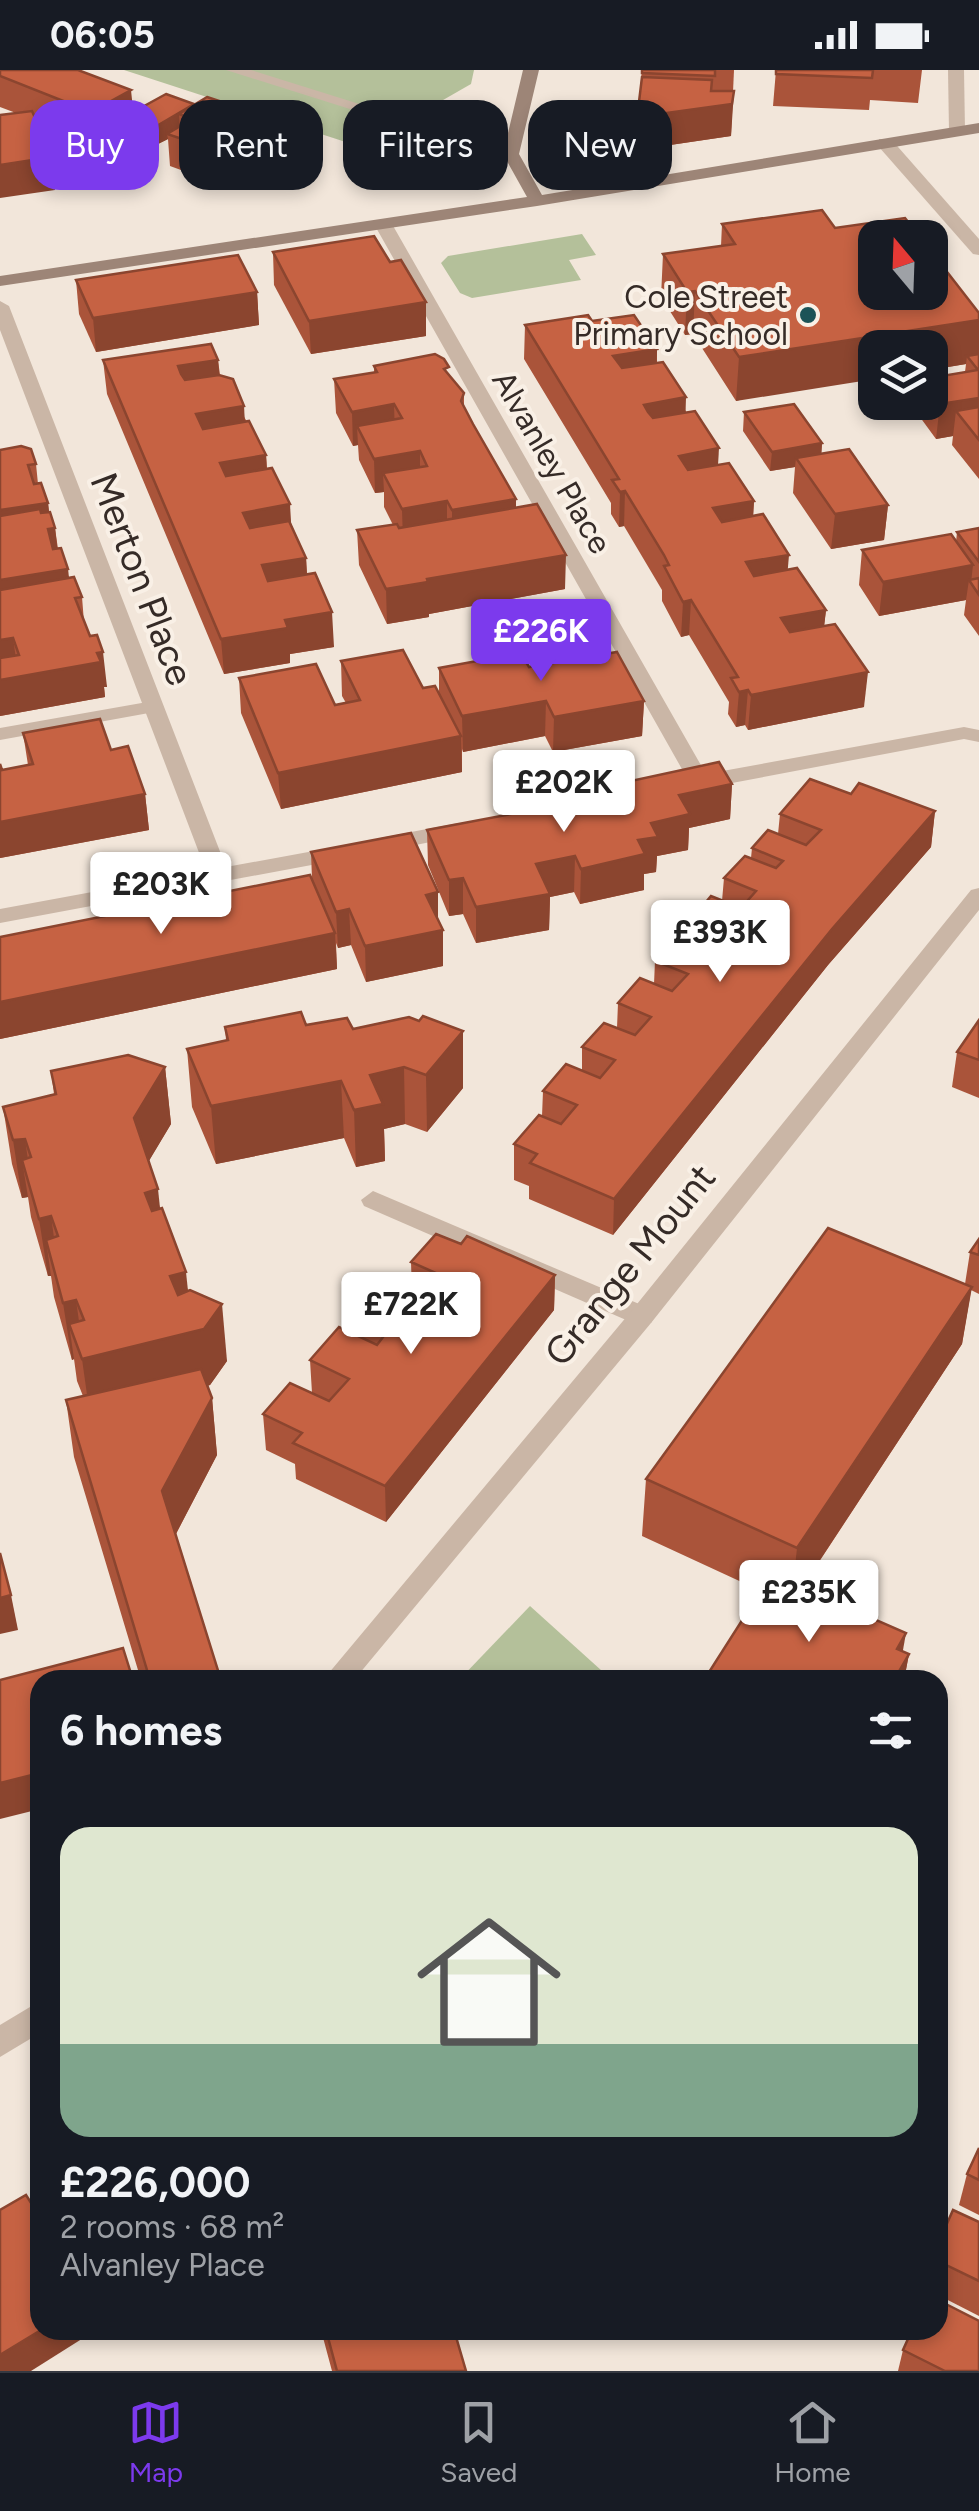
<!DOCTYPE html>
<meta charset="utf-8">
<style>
:root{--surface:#171b24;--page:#242831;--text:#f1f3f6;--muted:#9ea1a6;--line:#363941;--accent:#7c3aed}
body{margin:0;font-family:Figtree,sans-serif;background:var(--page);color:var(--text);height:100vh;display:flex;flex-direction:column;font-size:38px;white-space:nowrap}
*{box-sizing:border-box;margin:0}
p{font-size:32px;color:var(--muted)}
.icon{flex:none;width:55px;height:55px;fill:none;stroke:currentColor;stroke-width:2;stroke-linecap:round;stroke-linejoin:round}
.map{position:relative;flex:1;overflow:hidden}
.sheet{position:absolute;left:30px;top:1600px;width:918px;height:670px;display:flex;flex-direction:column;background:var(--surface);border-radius:30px;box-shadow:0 5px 15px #0003}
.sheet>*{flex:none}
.guide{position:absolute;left:30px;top:30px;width:920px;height:90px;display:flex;gap:20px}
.needle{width:65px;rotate:341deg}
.tools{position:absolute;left:858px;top:150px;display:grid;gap:20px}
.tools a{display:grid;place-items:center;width:90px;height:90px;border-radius:20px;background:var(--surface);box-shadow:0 5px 15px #0003;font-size:50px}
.price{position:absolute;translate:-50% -85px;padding:0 22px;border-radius:10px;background:#fff;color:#222;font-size:32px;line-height:65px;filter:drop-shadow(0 2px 5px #0008)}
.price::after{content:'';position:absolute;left:50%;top:60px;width:30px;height:22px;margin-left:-15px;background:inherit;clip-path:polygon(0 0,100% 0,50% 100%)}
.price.active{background:var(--accent);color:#fff}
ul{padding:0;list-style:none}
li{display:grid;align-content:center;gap:20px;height:530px;padding:0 30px}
li span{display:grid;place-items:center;height:310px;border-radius:30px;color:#555}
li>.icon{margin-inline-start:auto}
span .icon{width:180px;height:180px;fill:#fffc;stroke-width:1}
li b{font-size:42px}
h2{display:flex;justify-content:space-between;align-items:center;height:120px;padding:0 30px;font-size:42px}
.pill{padding:0 35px;border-radius:30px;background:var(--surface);box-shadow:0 5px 15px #0003;font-size:35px;line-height:90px}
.pill.active{background:var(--accent);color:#fff}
.status{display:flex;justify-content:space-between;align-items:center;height:70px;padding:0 50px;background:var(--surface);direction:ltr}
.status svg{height:28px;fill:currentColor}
.dock{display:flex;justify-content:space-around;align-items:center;height:140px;border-top:2px solid var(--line);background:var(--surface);font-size:28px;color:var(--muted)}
.dock a{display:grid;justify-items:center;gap:5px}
.dock .active{color:var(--accent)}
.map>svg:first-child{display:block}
.green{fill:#b4c09a}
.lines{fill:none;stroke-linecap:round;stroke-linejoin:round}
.lane{fill:#cab6a6;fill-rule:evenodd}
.street{fill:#cab6a6;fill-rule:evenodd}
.secondary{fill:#9d8577;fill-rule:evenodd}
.wall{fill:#aa543a}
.shaded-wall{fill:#8b452f}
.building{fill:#c66243;stroke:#8b452f;stroke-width:2.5}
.poi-dot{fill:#1c5357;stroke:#f9f0e6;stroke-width:4}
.labels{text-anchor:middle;stroke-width:8;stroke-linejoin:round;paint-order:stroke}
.far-poi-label{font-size:32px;fill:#352b27;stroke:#f9f0e6;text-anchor:end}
.far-street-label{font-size:32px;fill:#352b27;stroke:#f9f0e6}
.street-label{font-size:38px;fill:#352b27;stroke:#f9f0e6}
</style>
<div class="status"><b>06:05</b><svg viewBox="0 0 49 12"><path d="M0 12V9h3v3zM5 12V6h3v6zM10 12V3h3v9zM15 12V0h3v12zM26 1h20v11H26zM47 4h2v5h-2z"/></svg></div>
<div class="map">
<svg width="979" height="2301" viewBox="0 0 979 2301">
<rect width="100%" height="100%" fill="#f2e6da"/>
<!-- green -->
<g class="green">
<polygon points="124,0 474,0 471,14 361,77"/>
<polygon points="582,164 596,185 569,190 581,210 472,228 460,223 441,193 448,186"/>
<polygon points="530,1536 612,1610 459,1610"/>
</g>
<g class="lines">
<!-- lane -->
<g class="lane">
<polygon points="226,0 251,0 519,84 505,88"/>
<polygon points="153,631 164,637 160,641 0,670 0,658"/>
<polygon points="373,1121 651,1239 655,1246 651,1253 633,1253 364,1136 361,1130"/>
</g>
<!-- street -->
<g class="street">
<polygon points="948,0 964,0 965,61 957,66 949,61"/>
<polygon points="879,69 891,69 979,169 979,185 973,184 879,77"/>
<polygon points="383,149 392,154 706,704 964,657 979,660 979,672 964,669 700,719 686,718 683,713 687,708 374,154"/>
<polygon points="0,231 9,236 226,797 341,776 349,778 352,783 349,788 0,853 0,839 206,801 0,260"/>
<polygon points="458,753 466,755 469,760 466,765 380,782 369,775 380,768"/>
<polygon points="979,818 979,840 651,1253 354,1610 323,1610 633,1239 971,820"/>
<polygon points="40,1931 40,1963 0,1987 0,1955"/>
</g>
<!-- secondary -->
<polygon class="secondary" points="523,0 539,0 519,84 542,125 979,53 979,63 537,136 0,216 0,206 527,127 503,84"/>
</g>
<!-- wall -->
<g class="wall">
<polygon points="0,0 133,42 194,34 234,36 234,45 291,85 247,113 223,104 211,111 170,96 168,69 156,75 127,64 127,56 94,74 37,52 52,87 55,120 16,43 0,37"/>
<polygon points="642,0 734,0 731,66 643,79 637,72 638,40"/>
<polygon points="776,0 922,0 918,33 870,30 869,40 773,36"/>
<polygon points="722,154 835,158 979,243 979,409 952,375 953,366 936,369 917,343 918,332 930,332 930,308 965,302 966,294 930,300 930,278 736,331 693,264 685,265 661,227 663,184 721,176"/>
<polygon points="273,182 390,192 426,232 426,266 311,284 274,215"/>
<polygon points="76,210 257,222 259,255 96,282 79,244"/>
<polygon points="592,251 657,279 657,293 718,395 754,431 753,446 788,500 826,540 824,556 864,637 748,660 745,655 736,657 728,644 729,632 689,565 681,567 662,531 662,520 624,456 619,457 611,444 611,433 524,289 525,255"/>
<polygon points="103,290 218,290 220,305 266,385 267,399 306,488 307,505 334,577 290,584 290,593 224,604 107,324"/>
<polygon points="374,296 449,305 464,323 464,337 516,437 565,519 429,544 429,547 387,554 359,495 357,460 393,455 384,437 384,422 375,423 359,390 358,375 353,376 336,343 334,309 374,302"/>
<polygon points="744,342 822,373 821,384 888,435 884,470 831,479 793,423 795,397 770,401 743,361"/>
<polygon points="0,380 36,394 38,414 48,433 49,442 55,458 58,479 69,508 82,527 84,552 107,617 104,617 105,627 0,646"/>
<polygon points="979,458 979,566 964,545 966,530 879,546 859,515 862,480 956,472 957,462"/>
<polygon points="341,591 439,624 439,598 529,597 644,631 642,666 553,682 545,666 463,682 462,679 462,702 281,739 241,643 239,608 335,635 346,633 342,626"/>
<polygon points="23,663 111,680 145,724 149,760 0,788 0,694 2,700 28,695"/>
<polygon points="626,712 732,714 730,749 689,758 688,780 657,786 656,802 644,804 644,820 580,834 574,822 550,827 549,860 476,873 463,844 449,846 428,795 427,760 626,722"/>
<polygon points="851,724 935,741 931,777 828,895 613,1165 529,1129 529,1116 514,1110 514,1074 542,1046 543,1021 582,1001 582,977 617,958 618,933 654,914 655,891 690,874 691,850 722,831 724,808 751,788 752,778 778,764 780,744"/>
<polygon points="311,782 438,822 438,851 443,896 366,912 351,875 338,878 336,873 337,899 0,969 0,867 312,809"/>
<polygon points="979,950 979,1028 952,1017 957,982"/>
<polygon points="419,951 463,961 463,1018 427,1062 405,1054 384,1059 385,1091 356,1097 344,1068 216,1094 192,1037 187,979 226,970 225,957 306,955 353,959"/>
<polygon points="165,997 171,1054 148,1092 160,1139 188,1221 227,1291 210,1315 207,1316 212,1328 217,1385 176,1464 221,1610 141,1610 74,1387 66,1330 83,1326 77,1311 74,1289 72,1290 54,1227 51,1206 48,1206 31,1147 28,1127 22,1128 12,1094 3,1037 54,1024 51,1001"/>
<polygon points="979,1169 979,1224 971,1220 962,1274 792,1533 909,1584 904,1610 704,1610 761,1521 642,1466 646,1409 965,1214 970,1182"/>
<polygon points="461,1174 555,1205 554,1240 386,1452 296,1409 295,1394 266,1380 263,1344 312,1323 310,1290 355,1265 354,1237 412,1223 411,1192"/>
<polygon points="979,2078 979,2145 959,2135 967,2104"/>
<polygon points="979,2152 979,2246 938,2225 938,2174"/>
<polygon points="321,2260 424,2260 425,2264 466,2301 332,2301"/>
<polygon points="538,2260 555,2260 552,2267"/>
<polygon points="903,2280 979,2301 898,2301"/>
</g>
<!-- shaded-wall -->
<g class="shaded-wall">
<polygon points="716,0 713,37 734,21 731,66 643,79 645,46 713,37"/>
<polygon points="131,20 134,49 126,46 127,56 94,74 91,42"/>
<polygon points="195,35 192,49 179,44 180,62 167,64 168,69 156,75 155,57"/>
<polygon points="290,53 291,85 247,113 245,80"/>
<polygon points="221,71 223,104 211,111 209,78"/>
<polygon points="52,87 55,120 0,128 0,95"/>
<polygon points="695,221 693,264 685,265 687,222"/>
<polygon points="257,222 259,255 96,282 93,248"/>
<polygon points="426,232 426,266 311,284 309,251"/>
<polygon points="979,250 979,286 967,286 966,294 930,300 930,278 875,278 875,309 736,331 739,287"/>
<polygon points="657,279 656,313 612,320 613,286"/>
<polygon points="218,290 221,324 181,330 178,296"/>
<polygon points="686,327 685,362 643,369 644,335"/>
<polygon points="979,328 979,361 956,341 953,366 936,369 940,334"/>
<polygon points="394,334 395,368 357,356 358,375 353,376 352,342"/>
<polygon points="244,336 246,371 198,378 196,344"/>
<polygon points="822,373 821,392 796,388 795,397 770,401 772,382"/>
<polygon points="719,378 717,413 677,420 679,386"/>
<polygon points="420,381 420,415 383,403 384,422 375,423 374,389"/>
<polygon points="266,385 268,419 222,427 220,393"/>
<polygon points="625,421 624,456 619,457 620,422"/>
<polygon points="516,429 516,463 452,475 452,440"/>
<polygon points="447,431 447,466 403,473 402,439"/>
<polygon points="754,431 752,465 711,473 713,438"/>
<polygon points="48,433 51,459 55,458 59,493 0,475 0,440"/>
<polygon points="290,434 292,469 245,477 243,443"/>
<polygon points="888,435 884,470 831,479 835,444"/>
<polygon points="566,485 565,519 429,544 429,547 387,554 386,519 427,509"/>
<polygon points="789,485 786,520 743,527 746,492"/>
<polygon points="306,488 308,523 264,530 262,495"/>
<polygon points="973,495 971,513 969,510 966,530 879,546 883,512"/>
<polygon points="68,499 72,533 0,540 0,510"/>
<polygon points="691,530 689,565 681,567 683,532"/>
<polygon points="826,540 822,575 779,583 781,548"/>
<polygon points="332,542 334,577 290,584 290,593 224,604 221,569 285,550"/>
<polygon points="13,568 18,603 0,606 0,570"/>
<polygon points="103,582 107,617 104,617 105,627 0,646 0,610"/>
<polygon points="868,602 864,637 748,660 751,625"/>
<polygon points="748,620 745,655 736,657 739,622"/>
<polygon points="546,631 545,666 463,682 462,646"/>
<polygon points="644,631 642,666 553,682 554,647"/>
<polygon points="461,666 462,702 281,739 278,703"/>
<polygon points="732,714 730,749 689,758 688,780 657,786 656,802 644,804 644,820 580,834 581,799 638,770 651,753 679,725"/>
<polygon points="145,724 149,760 0,788 0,752"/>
<polygon points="935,741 931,777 828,895 613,1165 614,1129 832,859"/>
<polygon points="575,786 574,822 550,827 549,860 476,873 476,837 536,794"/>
<polygon points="463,808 463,844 449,846 449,810"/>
<polygon points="438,822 438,858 426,825"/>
<polygon points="349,839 351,875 338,878 336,842"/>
<polygon points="443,860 443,896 366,912 365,876"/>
<polygon points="335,863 337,899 0,969 0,932"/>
<polygon points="463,961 463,1018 427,1062 426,1005"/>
<polygon points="165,997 171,1054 140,1106 134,1048"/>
<polygon points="404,997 405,1054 384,1059 385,1091 356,1097 354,1040 370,1005"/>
<polygon points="341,1011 344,1068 216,1094 211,1036"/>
<polygon points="25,1069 33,1126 22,1090 28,1127 22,1128 13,1070"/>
<polygon points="158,1119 164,1176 145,1123"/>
<polygon points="51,1146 59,1204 46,1170 51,1206 48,1206 39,1149"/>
<polygon points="186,1202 192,1259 170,1206"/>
<polygon points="555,1205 554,1240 386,1452 385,1416"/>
<polygon points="972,1217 962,1274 791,1534 797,1478"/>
<polygon points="76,1230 84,1287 69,1254 74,1289 72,1290 63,1233"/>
<polygon points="222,1234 227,1291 210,1315 90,1346 82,1289"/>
<polygon points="212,1328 217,1385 169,1477 162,1421"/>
<polygon points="11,1525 18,1560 0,1564 0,1528"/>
<polygon points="906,1563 900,1597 897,1579"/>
<polygon points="909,1584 904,1610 894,1610"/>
<polygon points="40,1703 40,1739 0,1749 0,1713"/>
<polygon points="41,2260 96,2260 31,2301 0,2301 0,2285"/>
</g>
<!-- building -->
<g class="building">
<polygon points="0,0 78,0 131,20 91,42 0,6"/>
<polygon points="642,0 715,0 715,6 642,3"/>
<polygon points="776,0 873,0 872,8 776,4"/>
<polygon points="642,7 712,10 711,21 734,21 732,34 645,46 638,40"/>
<polygon points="166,24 194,34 155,57 126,46"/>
<polygon points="207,27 234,36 225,42 252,51 264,44 290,53 245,80 221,71 209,78 167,64 192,49 179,44"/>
<polygon points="32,41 52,87 0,95 0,45"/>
<polygon points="822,140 835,158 905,148 921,168 875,168 875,222 930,222 930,180 979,243 979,250 739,287 695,221 687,222 663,184 735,174 722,154"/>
<polygon points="374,166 390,192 401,190 426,232 309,251 273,182"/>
<polygon points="238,185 257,222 93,248 76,210"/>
<polygon points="588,245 592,251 634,245 657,279 613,286 622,298 663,292 686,327 644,335 648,342 653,348 695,341 719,378 679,386 688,400 729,393 754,431 713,438 722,452 763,444 789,485 746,492 754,506 797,498 826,540 781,548 790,562 835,554 868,602 751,625 748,620 739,622 731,608 738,607 691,530 683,532 664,496 669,495 664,485 625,421 620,422 612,410 619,409 525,255"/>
<polygon points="211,274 218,290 178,296 181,304 185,310 219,305 233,309 244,336 196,344 203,359 249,351 266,385 220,393 226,406 272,398 290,434 243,443 250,458 289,451 306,488 262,495 268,511 315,503 332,542 285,550 288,558 221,569 103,290"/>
<polygon points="435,284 444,289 449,297 444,299 464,323 461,331 473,354 516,429 452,440 447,431 402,439 383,403 427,396 420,381 374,389 357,356 402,348 394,334 352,342 334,309 377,302 374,296"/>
<polygon points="979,284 979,328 940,334 930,321 930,308 978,300 967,286"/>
<polygon points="794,334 822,373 772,382 744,342"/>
<polygon points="979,337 979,370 956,341"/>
<polygon points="21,376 31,379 36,394 28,395 34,414 41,413 48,433 0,440 0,380"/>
<polygon points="849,379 888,435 835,444 796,388"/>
<polygon points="537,434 566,485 427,509 428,512 386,519 357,460 397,454 399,458"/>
<polygon points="40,439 41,443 50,442 55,458 48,459 53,479 61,478 68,499 0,510 0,446"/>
<polygon points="979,458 979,492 957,462"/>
<polygon points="951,464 973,495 883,512 862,480"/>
<polygon points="74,507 82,527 75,528 90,566 97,565 103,582 97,583 101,592 0,610 0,588 19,585 13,568 0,570 0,520"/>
<polygon points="979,508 979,525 969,510"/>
<polygon points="403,580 423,618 435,616 461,666 278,703 239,608 316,594 335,635 360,630 341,591"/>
<polygon points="617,582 644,631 554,647 546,631 462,646 439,598 521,583 529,597"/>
<polygon points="100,649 111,680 128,676 145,724 0,752 0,694 2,700 33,694 23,663"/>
<polygon points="719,692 732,714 679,725 690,744 651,753 658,767 638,770 645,784 581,799 575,786 536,794 550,824 476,837 463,808 449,810 427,760 632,721 626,712"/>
<polygon points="810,709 851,724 859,713 935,741 832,859 614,1129 530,1093 537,1084 514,1074 539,1045 561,1054 577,1035 543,1021 566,994 600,1008 615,990 582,977 604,953 635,965 651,947 618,933 640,908 672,921 688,904 655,891 675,869 706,881 723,862 691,850 711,826 741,838 756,821 724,808 745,786 776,798 783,791 752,778 768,760 806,775 821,760 780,744"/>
<polygon points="411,763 438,822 426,825 443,860 365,876 349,839 336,842 311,782"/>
<polygon points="310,805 335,863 0,932 0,867"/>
<polygon points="301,942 306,955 347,948 353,959 409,947 419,951 423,946 463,961 426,1005 404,997 370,1005 383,1034 354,1040 341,1011 211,1036 187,979 228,970 225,957"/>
<polygon points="979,950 979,990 957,982"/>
<polygon points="128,985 165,997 134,1048 158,1119 145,1123 152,1141 162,1138 186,1202 170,1206 178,1225 190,1220 222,1234 204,1259 82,1289 69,1254 84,1250 76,1230 63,1233 46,1170 58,1166 51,1146 39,1149 22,1090 31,1087 25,1069 13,1070 3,1037 56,1024 51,1001"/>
<polygon points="828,1158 972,1217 797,1478 646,1409"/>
<polygon points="436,1164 461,1174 467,1166 555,1205 385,1416 293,1373 302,1363 263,1344 290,1313 329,1331 349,1309 310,1290 339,1257 377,1275 393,1254 354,1237 378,1208 419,1226 438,1204 411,1192"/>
<polygon points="979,1169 979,1185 970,1182"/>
<polygon points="201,1299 212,1328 162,1421 220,1607 217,1610 150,1610 66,1330"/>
<polygon points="0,1483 11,1525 0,1528"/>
<polygon points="762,1519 817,1544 826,1528 906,1563 897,1579 909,1584 894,1610 704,1610"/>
<polygon points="123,1578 133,1610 40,1610 40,1703 0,1713 0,1610"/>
<polygon points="979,2078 979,2110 967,2104"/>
<polygon points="26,2125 40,2147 41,2260 0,2285 0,2140"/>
<polygon points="953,2140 979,2152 979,2211 938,2191 938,2174"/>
<polygon points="938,2230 979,2251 979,2301 945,2301 903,2280 912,2260 938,2260"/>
<polygon points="326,2260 424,2260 425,2264 436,2260 454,2260 466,2301 337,2301"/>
</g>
<!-- markers -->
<circle class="poi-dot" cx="808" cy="245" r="10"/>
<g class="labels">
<!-- far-poi labels -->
<g class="far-poi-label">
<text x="788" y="238">Cole Street<tspan x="788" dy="37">Primary School</tspan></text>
</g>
<!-- far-street labels -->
<g class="far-street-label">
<text transform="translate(552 392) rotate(60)" y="11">Alvanley Place</text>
</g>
<!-- street labels -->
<g class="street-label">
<text transform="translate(142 509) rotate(69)" y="13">Merton Place</text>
<text transform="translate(630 1195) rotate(-51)" y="13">Grange Mount</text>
</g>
</g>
</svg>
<div class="tools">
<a><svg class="needle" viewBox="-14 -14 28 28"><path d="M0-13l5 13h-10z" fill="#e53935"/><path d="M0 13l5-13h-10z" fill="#9ea1a6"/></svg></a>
<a><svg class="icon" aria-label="layers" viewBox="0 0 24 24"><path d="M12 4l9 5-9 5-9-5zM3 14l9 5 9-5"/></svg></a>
</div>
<b class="price active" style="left:541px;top:614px">£226K</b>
<b class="price" style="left:564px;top:765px">£202K</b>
<b class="price" style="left:161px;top:867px">£203K</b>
<b class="price" style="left:720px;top:915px">£393K</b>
<b class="price" style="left:411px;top:1287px">£722K</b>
<b class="price" style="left:809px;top:1575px">£235K</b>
<div class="guide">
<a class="pill active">Buy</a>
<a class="pill">Rent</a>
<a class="pill">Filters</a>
<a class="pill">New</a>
</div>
<section class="sheet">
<h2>6 homes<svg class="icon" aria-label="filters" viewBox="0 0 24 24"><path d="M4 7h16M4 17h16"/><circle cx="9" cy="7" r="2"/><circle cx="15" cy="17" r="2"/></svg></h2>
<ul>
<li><span style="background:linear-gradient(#dfe7d0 70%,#7fa58c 0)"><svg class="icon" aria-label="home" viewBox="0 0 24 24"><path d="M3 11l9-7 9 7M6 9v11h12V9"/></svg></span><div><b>£226,000</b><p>2 rooms · 68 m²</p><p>Alvanley Place</p></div></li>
</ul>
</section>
</div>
<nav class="dock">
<a class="active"><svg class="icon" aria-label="map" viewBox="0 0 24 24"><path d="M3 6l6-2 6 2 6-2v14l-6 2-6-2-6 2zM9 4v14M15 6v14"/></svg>Map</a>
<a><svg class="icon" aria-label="saved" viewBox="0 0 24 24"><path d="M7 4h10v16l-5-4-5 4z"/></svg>Saved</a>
<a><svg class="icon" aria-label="home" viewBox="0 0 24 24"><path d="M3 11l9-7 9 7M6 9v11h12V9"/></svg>Home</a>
</nav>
